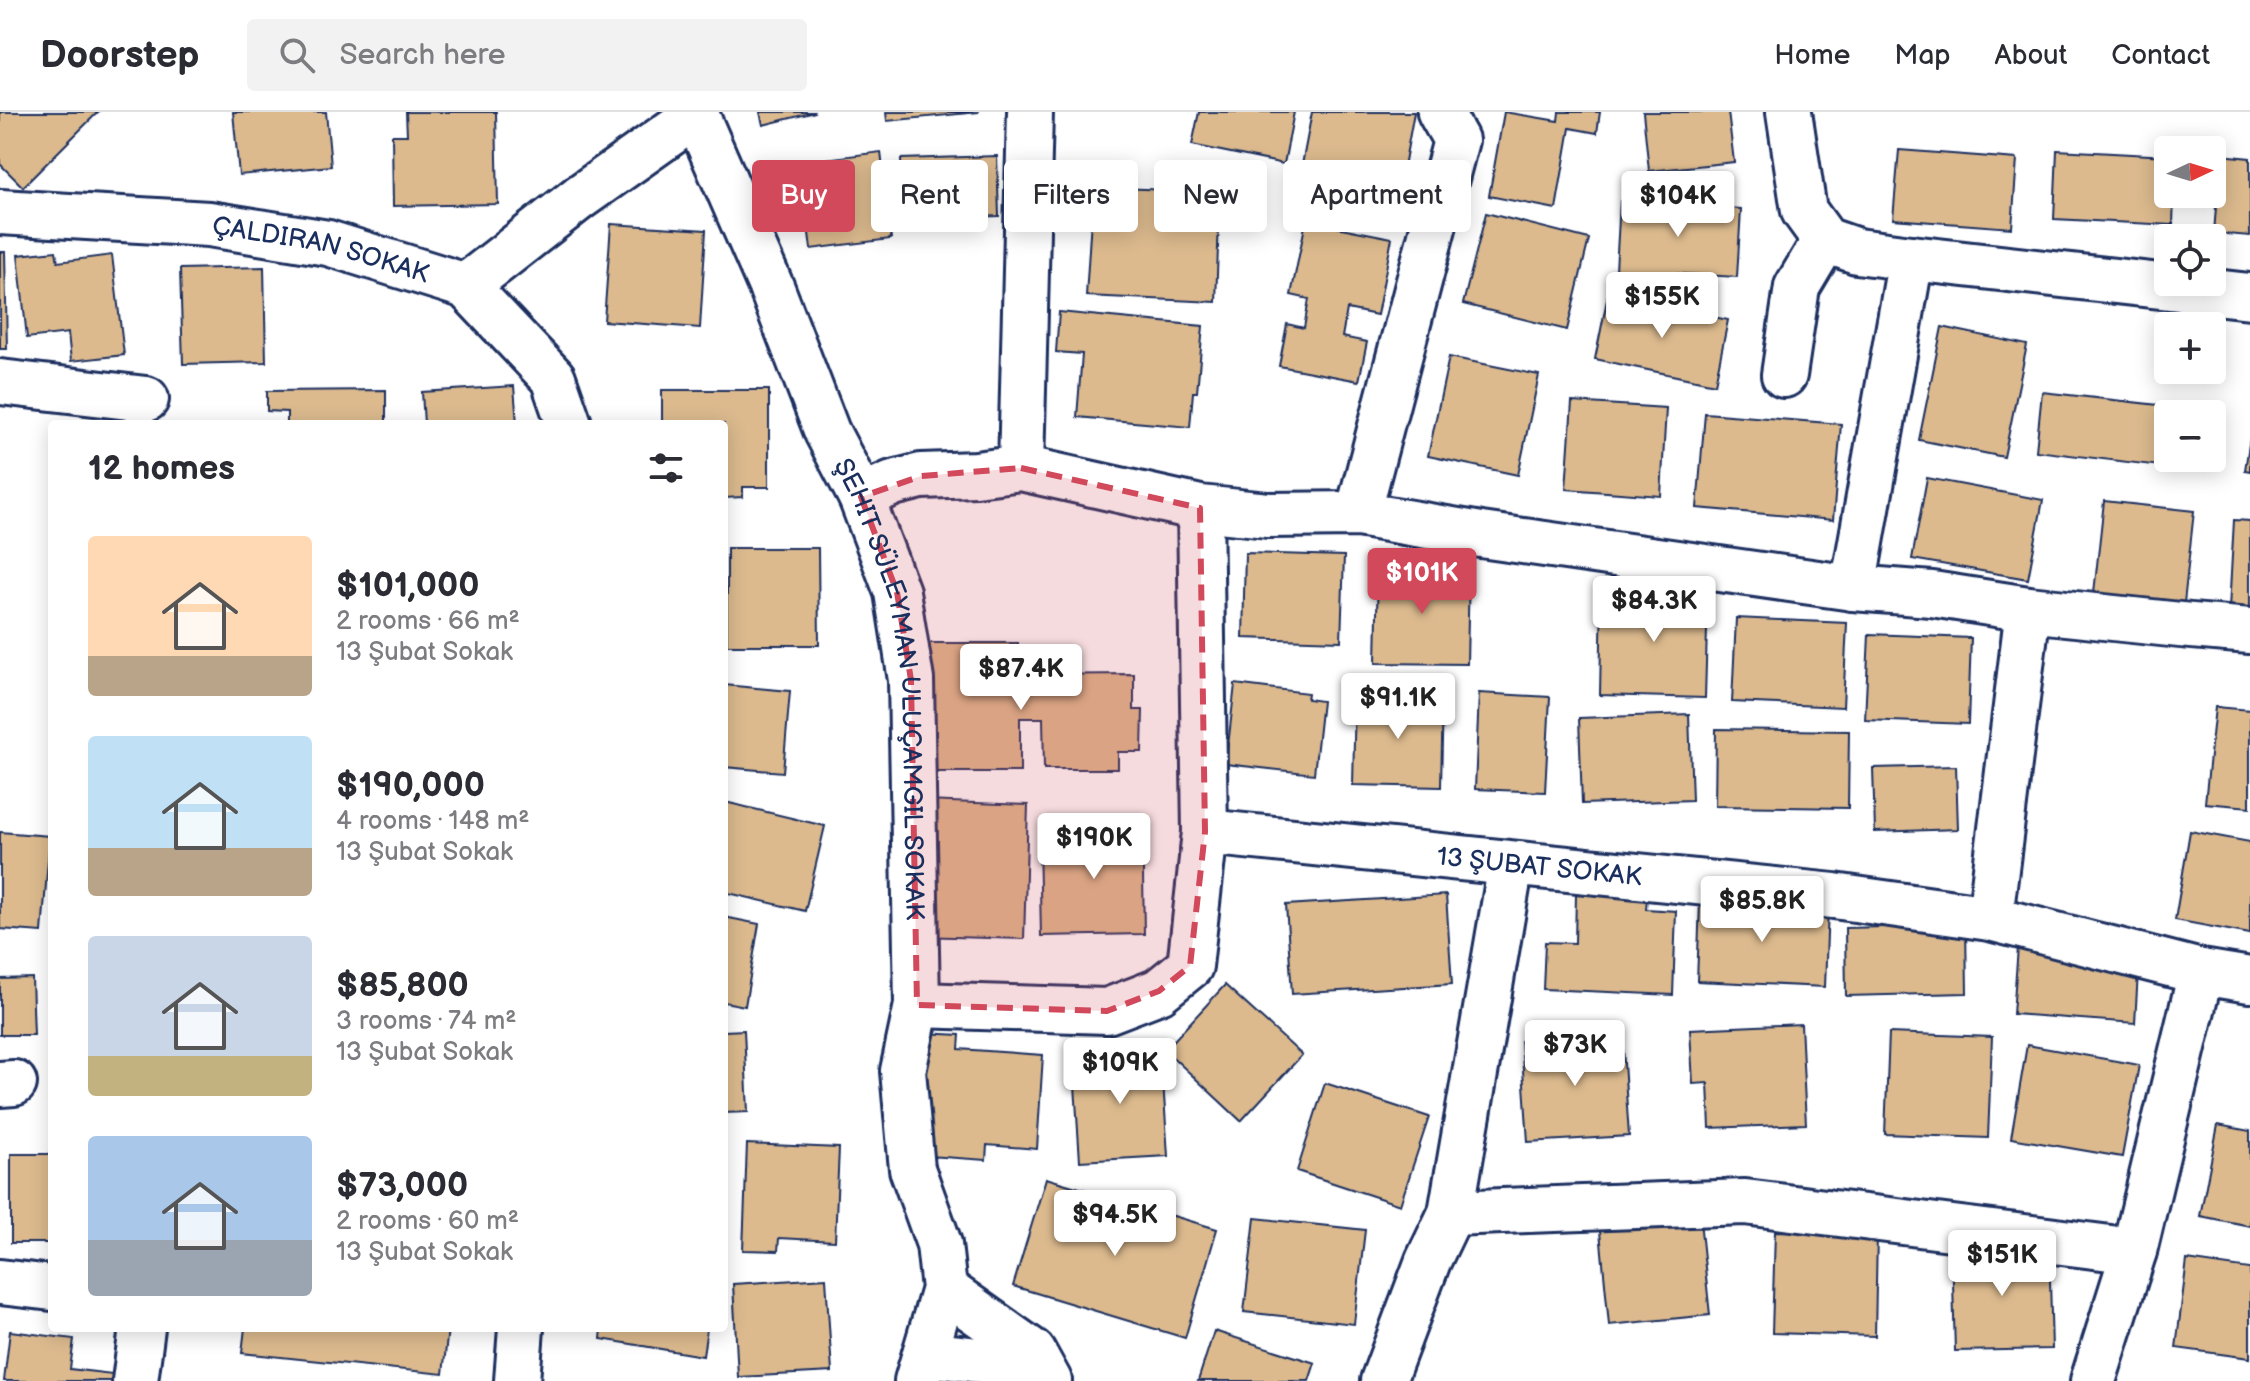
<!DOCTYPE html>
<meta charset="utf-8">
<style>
:root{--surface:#fff;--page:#f2f2f3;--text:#2b2b33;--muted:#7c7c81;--line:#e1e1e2;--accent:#d1495b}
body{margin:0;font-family:"Balsamiq Sans",sans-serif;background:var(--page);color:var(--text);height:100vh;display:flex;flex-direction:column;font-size:30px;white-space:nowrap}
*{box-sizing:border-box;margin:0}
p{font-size:26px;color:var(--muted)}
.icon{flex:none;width:44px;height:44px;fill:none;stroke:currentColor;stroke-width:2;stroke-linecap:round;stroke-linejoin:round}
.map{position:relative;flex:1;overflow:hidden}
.details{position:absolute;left:48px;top:308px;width:680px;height:912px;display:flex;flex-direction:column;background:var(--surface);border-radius:8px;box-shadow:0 4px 20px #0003}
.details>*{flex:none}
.hud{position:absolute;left:752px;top:48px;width:760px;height:72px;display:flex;gap:16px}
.needle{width:52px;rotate:86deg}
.tools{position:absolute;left:2154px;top:24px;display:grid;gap:16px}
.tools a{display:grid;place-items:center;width:72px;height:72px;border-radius:8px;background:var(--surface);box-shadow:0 4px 20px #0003;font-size:40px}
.price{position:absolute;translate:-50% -68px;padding:0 18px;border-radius:8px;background:#fff;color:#222;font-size:26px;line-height:52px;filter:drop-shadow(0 2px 4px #0008)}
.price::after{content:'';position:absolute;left:50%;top:48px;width:24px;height:18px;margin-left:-12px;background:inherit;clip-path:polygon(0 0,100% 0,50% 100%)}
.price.active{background:var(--accent);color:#fff}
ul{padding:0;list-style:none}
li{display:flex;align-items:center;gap:24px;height:200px;padding:0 40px}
li span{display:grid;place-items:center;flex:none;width:224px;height:160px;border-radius:8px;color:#555}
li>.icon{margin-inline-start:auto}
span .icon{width:96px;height:96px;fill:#fffc;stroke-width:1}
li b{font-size:34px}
h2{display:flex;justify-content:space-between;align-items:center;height:96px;padding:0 40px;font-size:34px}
.pill{padding:0 28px;border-radius:8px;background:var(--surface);box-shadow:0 4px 20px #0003;font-size:28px;line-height:72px}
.pill.active{background:var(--accent);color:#fff}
header{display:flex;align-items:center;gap:48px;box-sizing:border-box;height:112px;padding:0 40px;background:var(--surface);border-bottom:2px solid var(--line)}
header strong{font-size:38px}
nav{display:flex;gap:44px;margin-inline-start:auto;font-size:28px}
.search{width:560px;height:72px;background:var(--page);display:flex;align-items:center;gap:20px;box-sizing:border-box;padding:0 28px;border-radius:8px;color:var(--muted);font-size:30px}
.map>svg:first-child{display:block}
.building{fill:#dcba8e;stroke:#1b2f5e;stroke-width:2}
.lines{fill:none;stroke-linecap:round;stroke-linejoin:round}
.minor-casing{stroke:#1b2f5e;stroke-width:50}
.minor{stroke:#fff;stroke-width:44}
.marked{fill:#d1495b;fill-opacity:0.2;stroke:#d1495b;stroke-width:6;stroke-dasharray:16 10;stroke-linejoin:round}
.labels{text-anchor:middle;stroke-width:6;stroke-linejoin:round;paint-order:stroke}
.street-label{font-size:26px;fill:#1b2f5e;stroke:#fff}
</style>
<header>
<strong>Doorstep</strong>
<div class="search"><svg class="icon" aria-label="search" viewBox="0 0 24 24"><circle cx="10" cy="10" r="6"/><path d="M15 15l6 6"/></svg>Search here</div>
<nav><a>Home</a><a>Map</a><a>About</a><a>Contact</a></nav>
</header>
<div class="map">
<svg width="2250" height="1269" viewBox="0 0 2250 1269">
<rect width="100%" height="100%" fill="#fff"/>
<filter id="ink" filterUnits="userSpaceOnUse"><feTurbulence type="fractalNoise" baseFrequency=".0125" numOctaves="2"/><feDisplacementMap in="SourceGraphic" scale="16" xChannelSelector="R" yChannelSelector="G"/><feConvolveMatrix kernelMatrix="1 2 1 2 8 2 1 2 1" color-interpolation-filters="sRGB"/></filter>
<g filter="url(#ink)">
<!-- building -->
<g class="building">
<polygon points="0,0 98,0 23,75 0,52"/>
<polygon points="233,0 326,0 331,54 239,63"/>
<polygon points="406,0 496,0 498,92 393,94 392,23 407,23"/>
<polygon points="760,0 815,0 763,13"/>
<polygon points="886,0 979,0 887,9"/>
<polygon points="1199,0 1294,0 1284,52 1192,33"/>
<polygon points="1312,0 1414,0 1397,93 1298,74"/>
<polygon points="1504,0 1558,9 1559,0 1600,0 1597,21 1570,16 1556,97 1489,84"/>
<polygon points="1643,0 1728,0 1734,50 1649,59"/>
<polygon points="1899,38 2017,47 2012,116 1893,107"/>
<polygon points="2057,38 2168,44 2168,82 2174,82 2173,113 2054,107"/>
<polygon points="881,40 891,127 811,137 800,50"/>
<polygon points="2220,43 2250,46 2250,124 2214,121"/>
<polygon points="997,44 999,104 903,107 901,47"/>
<polygon points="1093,75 1220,80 1216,190 1086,184"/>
<polygon points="1620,89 1741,97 1737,165 1616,158"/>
<polygon points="1486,101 1589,127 1567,218 1463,192"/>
<polygon points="1306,109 1392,126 1377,203 1347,197 1342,225 1367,230 1359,269 1279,254 1287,212 1304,216 1309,187 1291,183"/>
<polygon points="611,112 706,118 700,216 604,209"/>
<polygon points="56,139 58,150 112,143 124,243 71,249 68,221 27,226 18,143"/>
<polygon points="0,140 5,140 7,237 0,237"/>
<polygon points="264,155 266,250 183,252 180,157"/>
<polygon points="1608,183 1728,208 1715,272 1595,247"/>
<polygon points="1059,200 1203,214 1197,280 1193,280 1190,315 1077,305 1082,242 1056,240"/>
<polygon points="1942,215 2027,233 2004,345 1919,328"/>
<polygon points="1449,245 1539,263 1518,363 1428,344"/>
<polygon points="514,274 517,312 424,312 422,280"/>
<polygon points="386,278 386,312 287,312 287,300 267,299 267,279"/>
<polygon points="662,278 769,278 769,375 743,375 743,385 724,386 724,312 662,312"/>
<polygon points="2042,280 2167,294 2160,354 2036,339"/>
<polygon points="1572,290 1666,296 1661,384 1566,377"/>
<polygon points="1705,301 1841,312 1833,408 1697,396"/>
<polygon points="2250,326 2250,359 2245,358"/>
<polygon points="1927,366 2043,388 2028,467 1912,447"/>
<polygon points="2104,389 2194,399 2184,491 2094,481"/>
<polygon points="2234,408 2250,409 2250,498 2229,497"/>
<polygon points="727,436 818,436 819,533 727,533"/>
<polygon points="1245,441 1344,444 1341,529 1243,526"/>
<polygon points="1378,455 1469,457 1467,552 1376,551"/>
<polygon points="1602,478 1708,481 1705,586 1600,583"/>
<polygon points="1736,506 1847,511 1843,595 1732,590"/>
<polygon points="1869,522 1971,526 1968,612 1865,608"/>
<polygon points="924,531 1018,531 1018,563 1134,562 1134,598 1143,598 1142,640 1118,640 1118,657 1044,657 1043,606 1020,606 1020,660 925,660"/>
<polygon points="1235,572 1308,581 1307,587 1322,589 1314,662 1226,652"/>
<polygon points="724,573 790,579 783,660 724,655"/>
<polygon points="1479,581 1550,585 1545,680 1475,677"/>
<polygon points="1355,583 1443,584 1441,675 1353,673"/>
<polygon points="2215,595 2250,598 2250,695 2205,691"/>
<polygon points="1689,602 1692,688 1582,692 1579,606"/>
<polygon points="1716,617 1849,619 1848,696 1715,694"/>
<polygon points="1956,654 1958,717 1875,720 1873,656"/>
<polygon points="925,689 1028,693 1024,827 918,824"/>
<polygon points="725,690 825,714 805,799 724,780"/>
<polygon points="1096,702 1142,702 1144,822 1041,824 1039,728 1097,727"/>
<polygon points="2190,719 2250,730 2250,822 2175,808"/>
<polygon points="0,720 50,724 42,820 0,817"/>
<polygon points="1576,782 1647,785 1646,797 1676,799 1673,883 1543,877 1545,830 1575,831"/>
<polygon points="1446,783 1452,872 1292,882 1286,793"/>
<polygon points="1700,789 1828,795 1825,875 1697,869"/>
<polygon points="724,805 759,812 745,894 724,890"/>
<polygon points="1966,813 1967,881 1846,884 1845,816"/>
<polygon points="2018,835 2139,843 2135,911 2013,902"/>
<polygon points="32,866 34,923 0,923 0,867"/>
<polygon points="1225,873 1302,943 1241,1009 1165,938"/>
<polygon points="1801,912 1806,1012 1710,1016 1708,971 1693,972 1690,917"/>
<polygon points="744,918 748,1000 724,1001 724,919"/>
<polygon points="924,921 960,923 959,937 1043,943 1037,1037 987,1033 986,1048 915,1043"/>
<polygon points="1889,921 1992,925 1988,1026 1885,1022"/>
<polygon points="1622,922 1629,1024 1528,1030 1521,929"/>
<polygon points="2027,933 2139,953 2122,1045 2011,1026"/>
<polygon points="1161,938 1168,1044 1080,1049 1073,943"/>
<polygon points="1325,971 1429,1005 1400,1093 1297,1059"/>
<polygon points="2218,1013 2250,1019 2250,1114 2200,1104"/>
<polygon points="747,1032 839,1036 835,1129 779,1126 778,1139 743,1138"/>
<rect x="11" y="1042" width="41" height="89"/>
<polygon points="1046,1066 1217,1117 1185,1226 1013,1174"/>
<polygon points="1699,1099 1710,1203 1609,1213 1599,1109"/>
<polygon points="1255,1106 1365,1118 1354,1212 1244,1200"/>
<polygon points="1775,1119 1877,1121 1875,1224 1772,1221"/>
<polygon points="2049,1134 2052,1237 1955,1239 1952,1136"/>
<polygon points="2187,1148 2250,1157 2250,1246 2176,1236"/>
<polygon points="826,1166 832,1260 738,1265 733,1172"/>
<polygon points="245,1216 448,1216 443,1262 242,1241"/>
<polygon points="602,1216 707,1216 703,1244 601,1227"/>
<polygon points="10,1219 74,1227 70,1257 113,1262 112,1269 4,1269"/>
<polygon points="1214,1219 1315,1251 1309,1269 1198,1269"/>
</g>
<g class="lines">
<!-- minor casing -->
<g class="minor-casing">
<g id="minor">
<path id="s1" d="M695,0L772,177L827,320L861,385L897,480L911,568L917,893L903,959L912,1057L939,1132L944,1177L917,1269"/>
<polyline points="1789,0 1804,99 1825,128 1857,139 1911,146"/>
<path id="s2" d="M0,100L209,112L328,131L466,174L553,266L569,312"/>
<polyline points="466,174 580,85 696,3"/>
<polyline points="1784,263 1797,175 1825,128"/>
<polyline points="0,270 146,287"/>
<polyline points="1021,356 1030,0"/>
<polyline points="861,385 893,371 921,364 976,362 1021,356 1200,396 1268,403 1358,402 1481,423 1853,476 1932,482 2028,497 2180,513 2250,519"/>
<polyline points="1358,402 1456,28 1440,0"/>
<polyline points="1853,476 1911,146 2250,184"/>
<path id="s3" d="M1205,720L1834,784L1990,806L2201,860L2250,868"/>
<polyline points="1990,806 2028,497"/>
<polyline points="917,893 1107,899 1159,879 1190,854 1205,720 1200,396"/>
<polyline points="0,972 14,971"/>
<polyline points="1451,1101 1745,1090 2134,1139"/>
<polyline points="0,1170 52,1176"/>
<polyline points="944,1177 1033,1240 1049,1269"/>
<polyline points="925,1242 988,1249 1008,1269"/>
<polyline points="135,1269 142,1216"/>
<polyline points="517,1269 521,1216"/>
<polyline points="1383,1269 1428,1149 1451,1101 1511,752"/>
<polyline points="2093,1269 2134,1139 2201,860"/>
</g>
</g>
<!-- minor -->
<use href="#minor" class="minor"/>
</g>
</g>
<!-- marked area -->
<path class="marked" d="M1021,356L1200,396L1205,720L1190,854L1159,879L1107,899L917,893L911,568L897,480L861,385L921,364Z"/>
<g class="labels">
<!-- street labels -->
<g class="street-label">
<text dy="9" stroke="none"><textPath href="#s2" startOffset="324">ÇALDIRAN SOKAK</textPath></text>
<text dy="9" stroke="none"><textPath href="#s1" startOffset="614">ŞEHIT SÜLEYMAN ULUÇAMGIL SOKAK</textPath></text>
<text dy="9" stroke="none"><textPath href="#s3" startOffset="336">13 ŞUBAT SOKAK</textPath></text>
</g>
</g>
</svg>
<div class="tools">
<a><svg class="needle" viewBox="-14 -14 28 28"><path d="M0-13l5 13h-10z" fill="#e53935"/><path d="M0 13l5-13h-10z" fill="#7c7c81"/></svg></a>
<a><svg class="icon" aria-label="locate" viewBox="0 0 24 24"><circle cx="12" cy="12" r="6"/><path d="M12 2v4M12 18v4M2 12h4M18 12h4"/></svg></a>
<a>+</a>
<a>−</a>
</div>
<b class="price" style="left:1678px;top:127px">$104K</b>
<b class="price" style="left:1662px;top:228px">$155K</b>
<b class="price active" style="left:1422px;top:504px">$101K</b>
<b class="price" style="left:1654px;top:532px">$84.3K</b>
<b class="price" style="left:1021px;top:600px">$87.4K</b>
<b class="price" style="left:1398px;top:629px">$91.1K</b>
<b class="price" style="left:1094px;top:769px">$190K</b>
<b class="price" style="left:1762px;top:832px">$85.8K</b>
<b class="price" style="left:1575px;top:976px">$73K</b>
<b class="price" style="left:1120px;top:994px">$109K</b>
<b class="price" style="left:1115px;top:1146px">$94.5K</b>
<b class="price" style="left:2002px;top:1186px">$151K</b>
<div class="hud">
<a class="pill active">Buy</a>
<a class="pill">Rent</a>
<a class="pill">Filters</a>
<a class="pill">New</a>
<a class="pill">Apartment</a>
</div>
<section class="details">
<h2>12 homes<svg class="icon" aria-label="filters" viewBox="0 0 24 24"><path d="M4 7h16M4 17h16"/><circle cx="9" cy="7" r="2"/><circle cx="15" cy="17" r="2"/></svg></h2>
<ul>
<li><span style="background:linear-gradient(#ffd9b3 75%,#b9a48a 0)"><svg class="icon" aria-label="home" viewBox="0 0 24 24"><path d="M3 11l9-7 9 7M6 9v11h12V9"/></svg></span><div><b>$101,000</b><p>2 rooms · 66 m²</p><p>13 Şubat Sokak</p></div></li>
<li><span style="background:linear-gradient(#bfe0f5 70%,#b9a48a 0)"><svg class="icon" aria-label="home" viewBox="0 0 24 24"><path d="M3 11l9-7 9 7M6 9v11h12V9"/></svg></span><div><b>$190,000</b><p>4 rooms · 148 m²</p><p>13 Şubat Sokak</p></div></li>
<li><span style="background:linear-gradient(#c9d6e8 75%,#c2b280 0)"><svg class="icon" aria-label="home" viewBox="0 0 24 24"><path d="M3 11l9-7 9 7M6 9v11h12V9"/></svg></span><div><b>$85,800</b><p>3 rooms · 74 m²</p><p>13 Şubat Sokak</p></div></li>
<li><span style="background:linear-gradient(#a9c7e8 65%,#9aa5b1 0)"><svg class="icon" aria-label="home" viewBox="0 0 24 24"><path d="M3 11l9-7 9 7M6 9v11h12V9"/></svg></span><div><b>$73,000</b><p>2 rooms · 60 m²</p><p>13 Şubat Sokak</p></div></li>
</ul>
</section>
</div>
